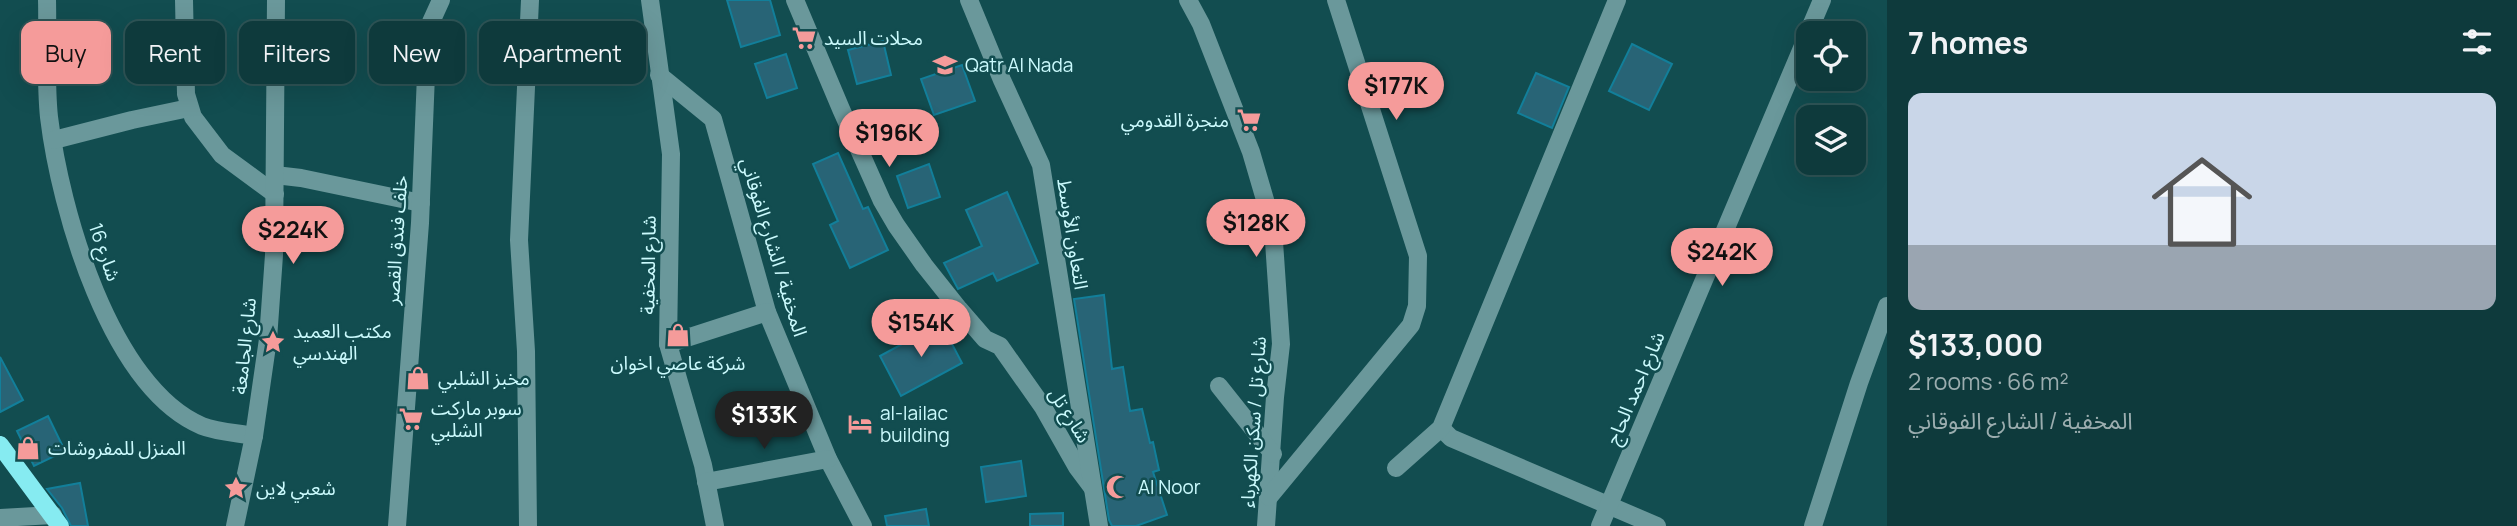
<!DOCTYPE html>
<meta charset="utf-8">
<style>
:root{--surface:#0e3a3c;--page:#1c4547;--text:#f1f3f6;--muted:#9badaf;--line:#2e5456;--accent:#f59b9a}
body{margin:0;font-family:Manrope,"Noto Sans Arabic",sans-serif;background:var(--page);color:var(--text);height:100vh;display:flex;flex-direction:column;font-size:26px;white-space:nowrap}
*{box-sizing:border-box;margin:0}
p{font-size:23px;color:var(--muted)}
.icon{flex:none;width:38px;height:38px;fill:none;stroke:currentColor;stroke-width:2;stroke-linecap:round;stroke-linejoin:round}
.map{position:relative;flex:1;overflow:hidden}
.side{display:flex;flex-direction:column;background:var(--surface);width:630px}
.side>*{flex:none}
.top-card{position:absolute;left:21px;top:21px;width:665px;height:63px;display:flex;gap:14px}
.tools{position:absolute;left:1796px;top:21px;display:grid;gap:14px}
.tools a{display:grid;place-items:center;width:70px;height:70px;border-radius:14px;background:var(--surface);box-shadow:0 7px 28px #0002,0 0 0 2px var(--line);font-size:35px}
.price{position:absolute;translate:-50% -60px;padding:0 16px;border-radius:24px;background:var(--accent);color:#111;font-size:23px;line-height:46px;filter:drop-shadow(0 2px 4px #0008)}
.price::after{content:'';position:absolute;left:50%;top:42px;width:21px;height:16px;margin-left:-10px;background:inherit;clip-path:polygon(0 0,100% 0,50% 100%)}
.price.selected{background:#222;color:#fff}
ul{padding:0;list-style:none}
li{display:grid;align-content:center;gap:14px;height:371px;padding:0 21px}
li span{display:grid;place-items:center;height:217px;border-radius:14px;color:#555}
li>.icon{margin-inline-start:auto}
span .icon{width:126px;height:126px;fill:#fffc;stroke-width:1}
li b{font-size:30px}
h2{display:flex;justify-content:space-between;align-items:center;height:84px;padding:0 21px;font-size:30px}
.pill{padding:0 24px;border-radius:14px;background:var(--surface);box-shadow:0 7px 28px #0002,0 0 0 2px var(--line);font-size:24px;line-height:63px}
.pill.selected{background:var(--accent);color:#111}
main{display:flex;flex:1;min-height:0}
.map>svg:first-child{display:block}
.building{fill:#286476;stroke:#127f9a;stroke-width:2}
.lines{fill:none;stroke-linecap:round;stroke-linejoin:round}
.minor{stroke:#6a989b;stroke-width:18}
.major{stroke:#86ebf1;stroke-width:18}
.labels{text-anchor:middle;stroke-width:5;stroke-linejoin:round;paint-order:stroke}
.poi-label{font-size:19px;fill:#cbfafd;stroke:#124d50;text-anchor:start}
.street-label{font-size:19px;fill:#cbfafd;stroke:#124d50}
</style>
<main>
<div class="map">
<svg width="1887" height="526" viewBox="0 0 1887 526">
<rect width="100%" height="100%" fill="#124d50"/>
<!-- building -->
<g class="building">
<polygon points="727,0 770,0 780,35 741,47"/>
<polygon points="883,41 891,75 857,84 848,50"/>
<polygon points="1632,44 1672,64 1649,110 1609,91"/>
<polygon points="786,54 797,88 767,98 755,64"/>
<polygon points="962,65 975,101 934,115 921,79"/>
<polygon points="1536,73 1569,87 1552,128 1518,113"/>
<polygon points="838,153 863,209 868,207 888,250 850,268 830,225 838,221 813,164"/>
<polygon points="929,164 940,197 908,208 897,176"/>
<polygon points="1007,192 1038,263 997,281 993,273 958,289 944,263 982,246 966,210"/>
<polygon points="1104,295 1112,369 1123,367 1130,411 1142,409 1150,443 1153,442 1159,470 1153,472 1167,515 1136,526 1112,526 1109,520 1074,299"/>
<polygon points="941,323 962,363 901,396 880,356"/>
<polygon points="0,357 23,400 0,412"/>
<polygon points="48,416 65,451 34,466 17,431"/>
<polygon points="1021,461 1026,496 986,502 981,467"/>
<polygon points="80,483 88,526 71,526 62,508 47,489"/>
<polygon points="926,509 929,526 887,526 885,516"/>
<polygon points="1063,513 1063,526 1030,526 1030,514"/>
</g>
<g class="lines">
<!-- minor -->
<g class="minor">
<path d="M47,0C48,38 45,79 49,117C60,209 110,387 202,426C217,432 238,433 254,436"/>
<polyline points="184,0 186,94 193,117 222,155 275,194"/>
<polyline points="650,0 671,154 668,344 703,465 715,526"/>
<polyline points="795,0 841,109 882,201 896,225 924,265 959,309 985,339 1000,346 1043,407 1077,467 1092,487"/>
<polyline points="969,0 1002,80 1041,165 1099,526"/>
<polyline points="1188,0 1201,24 1251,152 1273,227 1281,344 1275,397 1266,526"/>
<polyline points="1808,33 1822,0"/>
<polyline points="659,75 713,119 767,312 828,459 863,526"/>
<polyline points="54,140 132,120 189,108"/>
<polyline points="275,175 301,178 421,203"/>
<polyline points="668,344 767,312"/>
<polyline points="1219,386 1273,454"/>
<polyline points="1441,428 1451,438 1657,526"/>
<polyline points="1396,468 1441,428 1617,0"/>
<polyline points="706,482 828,459"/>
<polyline points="1269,497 1411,325 1417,306 1418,256 1336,0"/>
<polyline points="0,518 53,515"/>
<polyline points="235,526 254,436 268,339 274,255 276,0"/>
<polyline points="397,526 420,223 427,50 431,22 441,0"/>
<polyline points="528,526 526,351 519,240 530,0"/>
<polyline points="1600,526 1808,34"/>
<polyline points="1813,526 1859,383 1887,306"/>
</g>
<!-- major -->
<polyline class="major" points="0,445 60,526"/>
</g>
<!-- icons -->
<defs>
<g id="supermarket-bare" transform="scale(1.89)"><path d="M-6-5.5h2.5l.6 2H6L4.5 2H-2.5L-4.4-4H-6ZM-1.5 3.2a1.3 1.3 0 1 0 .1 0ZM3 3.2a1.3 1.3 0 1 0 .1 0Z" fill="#f59b9a" stroke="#124d50" stroke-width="2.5" paint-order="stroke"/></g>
<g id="school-bare" transform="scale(1.89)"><path d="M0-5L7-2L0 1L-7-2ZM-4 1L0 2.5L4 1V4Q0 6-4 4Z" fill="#f59b9a" stroke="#124d50" stroke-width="2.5" paint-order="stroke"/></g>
<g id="shop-bare" transform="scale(1.89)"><path d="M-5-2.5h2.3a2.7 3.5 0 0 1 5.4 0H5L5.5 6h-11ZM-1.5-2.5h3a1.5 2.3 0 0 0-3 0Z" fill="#f59b9a" stroke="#124d50" stroke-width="2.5" paint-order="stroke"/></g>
<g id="sight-bare" transform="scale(1.89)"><path d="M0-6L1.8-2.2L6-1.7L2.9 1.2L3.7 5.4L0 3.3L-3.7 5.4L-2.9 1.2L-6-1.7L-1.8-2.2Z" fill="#f59b9a" stroke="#124d50" stroke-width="2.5" paint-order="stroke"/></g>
<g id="hotel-bare" transform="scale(1.89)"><path d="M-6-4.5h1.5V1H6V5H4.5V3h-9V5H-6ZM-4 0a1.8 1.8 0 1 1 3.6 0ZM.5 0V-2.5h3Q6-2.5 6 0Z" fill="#f59b9a" stroke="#124d50" stroke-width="2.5" paint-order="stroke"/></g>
<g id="mosque-bare" transform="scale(1.89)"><path d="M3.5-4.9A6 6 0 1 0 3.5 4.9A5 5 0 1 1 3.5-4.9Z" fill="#f59b9a" stroke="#124d50" stroke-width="2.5" paint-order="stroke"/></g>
</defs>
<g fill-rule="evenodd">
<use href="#supermarket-bare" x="804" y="38"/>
<use href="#school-bare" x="945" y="65"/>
<use href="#supermarket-bare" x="1249" y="120"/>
<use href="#shop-bare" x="678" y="335"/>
<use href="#sight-bare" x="273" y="342"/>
<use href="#shop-bare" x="418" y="378"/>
<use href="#supermarket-bare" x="411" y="419"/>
<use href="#hotel-bare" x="860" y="424"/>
<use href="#shop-bare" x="28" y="448"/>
<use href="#mosque-bare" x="1118" y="487"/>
<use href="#sight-bare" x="236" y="488"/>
</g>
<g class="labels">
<!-- poi labels -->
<g class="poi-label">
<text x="824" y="45">محلات السيد</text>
<text x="965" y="72">Qatr Al Nada</text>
<text x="1229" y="127" text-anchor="end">منجرة القدومي</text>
<text x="293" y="338">مكتب العميد<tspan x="293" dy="22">الهندسي</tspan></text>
<text x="678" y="370" text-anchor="middle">شركة عاصي اخوان</text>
<text x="438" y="385">مخبز الشلبي</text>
<text x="431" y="415">سوبر ماركت<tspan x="431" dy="22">الشلبي</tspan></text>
<text x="880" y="420">al-lailac<tspan x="880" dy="22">building</tspan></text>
<text x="48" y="455">المنزل للمفروشات</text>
<text x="1138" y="494">Al Noor</text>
<text x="256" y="495">شعبي لاين</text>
</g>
<!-- street labels -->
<g class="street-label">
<text transform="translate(1073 234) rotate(81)" y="7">التعاون الأوسط</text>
<text transform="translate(396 240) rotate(-86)" y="7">خلف فندق القصر</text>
<text transform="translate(774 247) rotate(73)" y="7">المخفية / الشارع الفوقاني</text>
<text transform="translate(105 252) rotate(71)" y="7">شارع 16</text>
<text transform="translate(648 265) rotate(-89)" y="7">شارع المخفية</text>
<text transform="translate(244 346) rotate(-84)" y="7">شارع الجامعة</text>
<text transform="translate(1635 388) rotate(-67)" y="7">شارع احمد الحاج</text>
<text transform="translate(1070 415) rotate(58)" y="7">شارع تل</text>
<text transform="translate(1253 422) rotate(-86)" y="7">شارع تل / سكن الكهرباء</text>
</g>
</g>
</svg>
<div class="tools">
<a><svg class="icon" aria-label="locate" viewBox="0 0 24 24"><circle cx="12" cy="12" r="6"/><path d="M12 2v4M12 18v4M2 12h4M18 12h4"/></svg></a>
<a><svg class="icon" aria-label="layers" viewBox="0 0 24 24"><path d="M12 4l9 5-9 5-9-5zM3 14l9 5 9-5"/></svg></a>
</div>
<b class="price" style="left:1396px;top:122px">$177K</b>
<b class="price" style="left:889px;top:169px">$196K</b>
<b class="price" style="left:1256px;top:259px">$128K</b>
<b class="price" style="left:293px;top:266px">$224K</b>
<b class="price" style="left:1722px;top:288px">$242K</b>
<b class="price" style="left:921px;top:359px">$154K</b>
<b class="price selected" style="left:764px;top:451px">$133K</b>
<div class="top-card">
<a class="pill selected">Buy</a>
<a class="pill">Rent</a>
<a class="pill">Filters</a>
<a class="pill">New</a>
<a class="pill">Apartment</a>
</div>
</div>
<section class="side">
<h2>7 homes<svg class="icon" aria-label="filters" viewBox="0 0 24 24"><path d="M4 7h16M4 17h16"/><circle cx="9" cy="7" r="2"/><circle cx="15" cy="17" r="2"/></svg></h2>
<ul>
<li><span style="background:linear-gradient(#c9d6e8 70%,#9aa5b1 0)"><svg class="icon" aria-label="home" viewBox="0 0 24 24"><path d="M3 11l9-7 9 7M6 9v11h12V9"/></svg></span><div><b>$133,000</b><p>2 rooms · 66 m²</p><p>المخفية / الشارع الفوقاني</p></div></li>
</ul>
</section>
</main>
